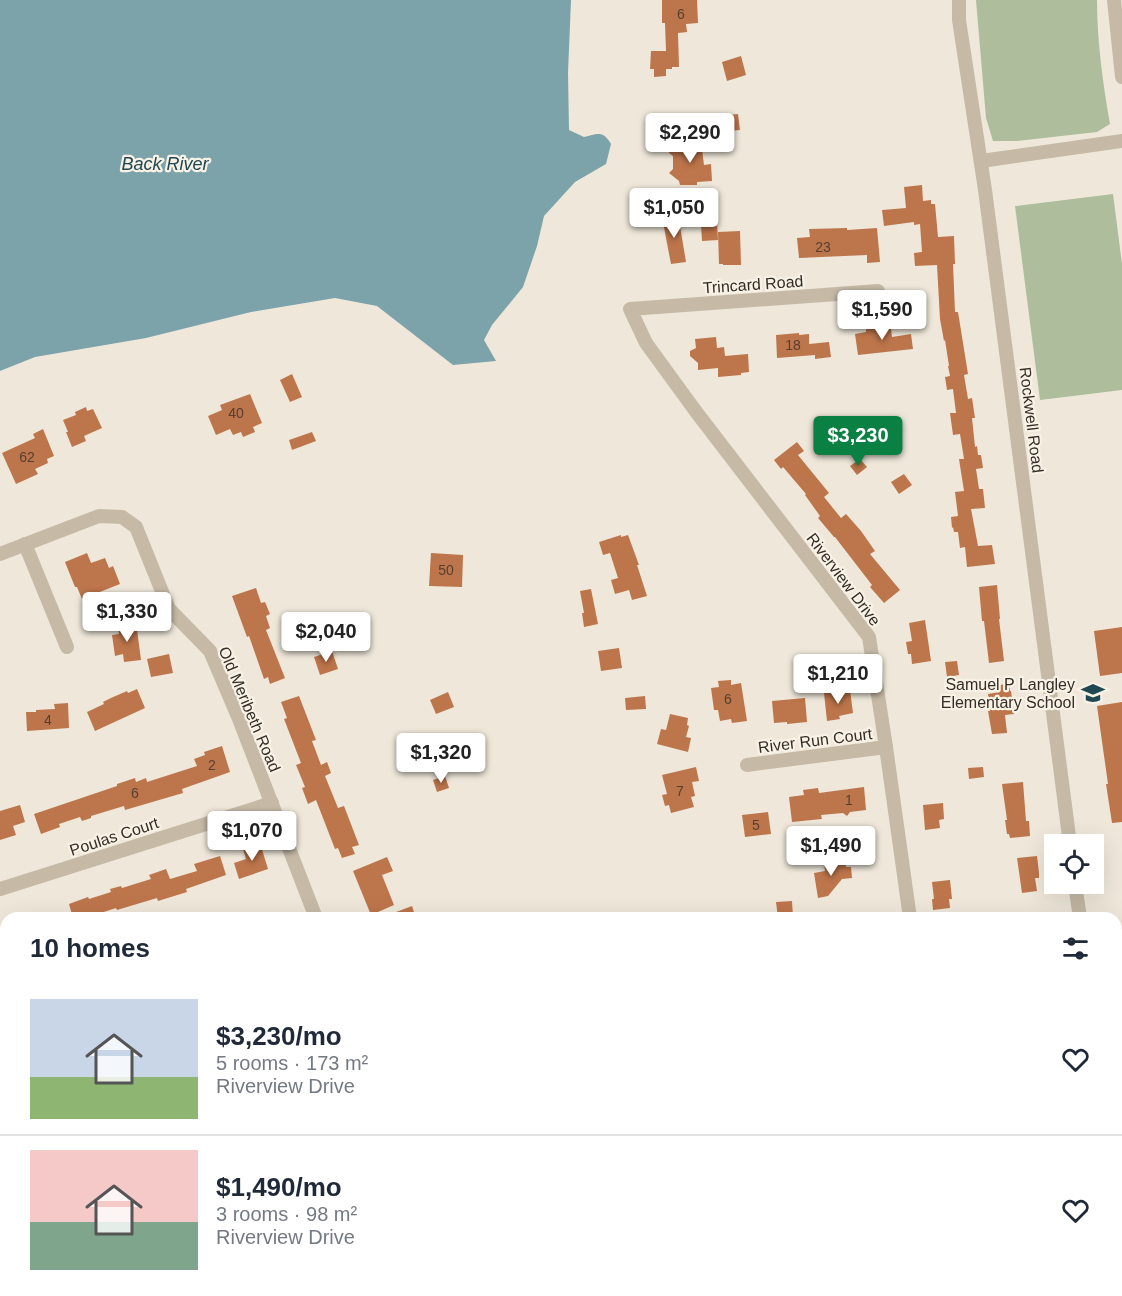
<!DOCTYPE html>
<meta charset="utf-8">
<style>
:root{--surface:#fff;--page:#f6f6f7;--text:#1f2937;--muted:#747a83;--line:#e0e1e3;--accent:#0b8043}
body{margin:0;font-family:Helvetica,sans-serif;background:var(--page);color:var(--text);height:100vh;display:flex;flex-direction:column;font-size:22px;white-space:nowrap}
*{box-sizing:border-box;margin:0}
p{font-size:20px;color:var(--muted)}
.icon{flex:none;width:33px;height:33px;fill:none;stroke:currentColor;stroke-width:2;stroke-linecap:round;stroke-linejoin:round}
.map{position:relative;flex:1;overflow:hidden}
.details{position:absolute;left:0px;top:912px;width:1122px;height:384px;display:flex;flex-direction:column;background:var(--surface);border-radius:18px 18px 0 0;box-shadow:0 6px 24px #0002}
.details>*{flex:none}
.controls{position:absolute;left:1044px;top:834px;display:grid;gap:12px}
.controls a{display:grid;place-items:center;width:60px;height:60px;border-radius:0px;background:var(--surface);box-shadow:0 6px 24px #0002;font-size:30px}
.price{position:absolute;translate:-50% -51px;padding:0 14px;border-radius:6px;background:#fff;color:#222;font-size:20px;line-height:39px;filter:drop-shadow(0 2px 3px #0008)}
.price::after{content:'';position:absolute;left:50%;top:36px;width:18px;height:14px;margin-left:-9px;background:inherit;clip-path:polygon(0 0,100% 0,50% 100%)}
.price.active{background:var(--accent);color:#fff}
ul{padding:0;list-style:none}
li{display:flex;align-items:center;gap:18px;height:150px;padding:0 30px}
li+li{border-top:2px solid var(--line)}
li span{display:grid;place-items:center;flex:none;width:168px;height:120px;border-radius:0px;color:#555}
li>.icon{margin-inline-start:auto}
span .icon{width:72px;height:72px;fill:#fffc;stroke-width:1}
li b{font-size:26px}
h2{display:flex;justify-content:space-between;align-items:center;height:72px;padding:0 30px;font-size:26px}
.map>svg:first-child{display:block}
.green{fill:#aebd9c}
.water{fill:#7ca2aa}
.building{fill:#bd754b}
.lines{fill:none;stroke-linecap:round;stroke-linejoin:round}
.minor{stroke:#c6baa7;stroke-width:14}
.tertiary{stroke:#c6baa7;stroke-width:15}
.labels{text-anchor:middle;stroke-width:4.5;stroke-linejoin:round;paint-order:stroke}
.number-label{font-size:14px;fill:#563f30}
.street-label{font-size:16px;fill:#342d27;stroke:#f8f2e6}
.poi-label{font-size:16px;fill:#342d27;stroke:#f8f2e6;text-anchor:end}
.water-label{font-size:18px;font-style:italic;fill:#204852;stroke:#f8f2e6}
</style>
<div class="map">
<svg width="1122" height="1296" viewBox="0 0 1122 1296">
<rect width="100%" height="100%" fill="#efe8da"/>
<!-- green -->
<g class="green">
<path d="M976,0H1097C1097,41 1103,84 1110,124L1097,132L1017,141H993L986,118Z"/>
<polygon points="1113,194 1122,264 1122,390 1040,400 1015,206"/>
</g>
<!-- water -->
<path class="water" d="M0,0H571L568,73L569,130L584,137C597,134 603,130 611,144L606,164L575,182L544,216L537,246L523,287L492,325L484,340L496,361L453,365L377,306L335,298L251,312L146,338L35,357L0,371Z"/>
<!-- building -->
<g class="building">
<polygon points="662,0 697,0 698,23 686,24 687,32 678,33 679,67 672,67 672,69 666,69 666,76 654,77 654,69 650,69 651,51 666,51 665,23 662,23"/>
<polygon points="741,56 746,75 727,81 722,62"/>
<polygon points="738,114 740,130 729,131 728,115"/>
<polygon points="701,142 704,165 711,164 712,181 697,182 697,185 680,185 679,181 669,173 673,169 673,156 669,153 669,147 672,144"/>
<polygon points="922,185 923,201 931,200 931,204 935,204 938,237 954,236 955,264 953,264 955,312 958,312 968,374 964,375 968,399 972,398 975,418 972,418 975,447 977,446 978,455 981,455 983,468 976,469 979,489 983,489 985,508 971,509 978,546 992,545 995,564 967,567 965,547 960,548 958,532 954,532 953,527 952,528 951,517 958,516 955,492 964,491 959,459 964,459 960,434 953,435 950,413 956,413 953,389 947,390 945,377 950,376 948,366 949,366 945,340 944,341 940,319 937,265 915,266 914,253 922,252 920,224 914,225 914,222 884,226 882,210 906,208 904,187"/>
<polygon points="678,214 686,262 671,264 662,217"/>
<polygon points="717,223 718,240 702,241 701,225"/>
<polygon points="847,228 847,230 877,228 880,262 867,263 867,255 799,258 797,238 810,237 809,229"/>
<polygon points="740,231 741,265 723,265 723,264 719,264 718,232"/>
<polygon points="888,325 888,329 891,329 892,337 911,334 913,349 858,355 855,334 866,332 866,328"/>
<polygon points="799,333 799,335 809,334 809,344 829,342 831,357 815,359 815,355 777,358 776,335"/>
<polygon points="716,337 717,348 724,347 725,356 748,354 749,372 741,373 741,375 718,377 718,368 698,370 698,363 690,356 690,351 696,348 695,339"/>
<polygon points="292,374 302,397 290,402 280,380"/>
<polygon points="250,394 262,423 253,427 255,432 243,437 241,432 233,435 230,429 216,435 208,416 222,410 220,405"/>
<polygon points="86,407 87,411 93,409 102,428 84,436 86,441 72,447 66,432 68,432 63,420 76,415 75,412"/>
<polygon points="43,429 54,456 47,459 48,463 35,469 38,474 16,484 2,453 35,438 33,434"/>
<polygon points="312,432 316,441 292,450 289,440"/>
<polygon points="797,442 804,451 798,455 829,493 824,497 841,518 846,514 861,531 875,551 870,554 900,590 884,603 870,587 872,585 835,537 834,537 818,518 820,516 805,495 806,494 783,467 781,469 774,460"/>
<polygon points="860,459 867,467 857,475 850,466"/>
<polygon points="904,474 912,485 899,494 891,482"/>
<polygon points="621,535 621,537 628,535 639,565 637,565 647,596 632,600 629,590 615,594 611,580 618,578 610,553 603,555 599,542"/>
<polygon points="87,553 91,563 105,558 109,568 113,566 120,584 82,599 77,587 75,587 65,562"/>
<polygon points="431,553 463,555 462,587 429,586"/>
<polygon points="997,585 1000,619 999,619 1004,661 989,663 984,621 982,621 979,587"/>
<polygon points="256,588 261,603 265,602 270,614 266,616 270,628 266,630 285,678 270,684 268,677 264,679 249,636 247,637 232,596"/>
<polygon points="591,589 598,624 584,627 582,613 584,613 580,591"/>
<polygon points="925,620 931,661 912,664 911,654 908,654 906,642 912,641 909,623"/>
<polygon points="136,622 141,660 124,662 123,654 115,656 112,635 119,634 118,625"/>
<polygon points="1122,627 1122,673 1100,676 1094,631"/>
<polygon points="619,648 622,668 601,671 598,651"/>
<polygon points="332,651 338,669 320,675 314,657"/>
<polygon points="169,654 173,673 151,677 147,659"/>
<polygon points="957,661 959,675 947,677 945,662"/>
<polygon points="731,680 731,685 741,683 747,721 732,723 731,719 720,721 718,710 714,710 711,688 719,687 718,681"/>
<polygon points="1009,684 1010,691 1011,691 1014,714 1005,715 1007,733 992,734 988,711 990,711 988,694 1000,692 999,685"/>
<polygon points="137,689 145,708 95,731 87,712 104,704 103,702 111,698 127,691 128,693"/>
<polygon points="850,690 853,713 839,716 840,719 827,721 824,693"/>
<polygon points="448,692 454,707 436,714 430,700"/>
<polygon points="299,696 316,740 312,741 321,765 327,762 331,773 325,776 338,808 344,806 359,845 352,847 355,854 342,858 338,848 335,849 316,800 308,804 302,788 305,787 296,765 301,763 284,719 287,718 281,702"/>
<polygon points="645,696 646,709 626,710 625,698"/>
<polygon points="805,698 807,722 787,724 787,722 774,723 772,701"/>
<polygon points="1122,702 1122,822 1112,823 1106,784 1108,784 1097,706"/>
<polygon points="68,703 69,728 27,731 26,712 36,712 36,710 55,709 54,704"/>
<polygon points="670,714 688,718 687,725 689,726 686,737 691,738 688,752 657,744 661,729 666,730"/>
<polygon points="222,746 230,772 182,789 183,793 125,810 124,806 91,816 91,818 82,821 80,817 59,824 60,827 41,834 34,814 117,786 117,784 135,778 136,782 146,778 147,782 197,766 194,759 205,755 204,752"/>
<polygon points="696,767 699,781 692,782 695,796 691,797 694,807 671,813 669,805 665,806 662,795 667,794 662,775"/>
<polygon points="983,767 984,777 969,779 968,768"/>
<polygon points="445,776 449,788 437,792 433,780"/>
<polygon points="1023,782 1026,821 1029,821 1030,836 1010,838 1009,834 1007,834 1005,820 1007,820 1002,784"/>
<polygon points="864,787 866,810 850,812 847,816 843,813 821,815 822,819 792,822 789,797 804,795 803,790 818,788 819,793"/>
<polygon points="943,803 944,819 939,820 940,828 925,830 923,805"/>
<polygon points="20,805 25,822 13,826 16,835 0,840 0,811"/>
<polygon points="768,812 771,834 745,837 742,815"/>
<polygon points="260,843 268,869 239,879 234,863 246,859 243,849"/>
<polygon points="220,856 226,875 186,889 187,892 158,901 157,898 117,910 116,908 85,918 73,918 69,904 88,897 89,899 111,892 110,889 121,886 122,888 151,879 149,875 166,869 170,879 197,871 194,864"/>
<polygon points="1037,856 1039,873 1039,878 1035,878 1037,891 1022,893 1017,858"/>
<polygon points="387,857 393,871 382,875 394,905 371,915 353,871"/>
<polygon points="845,861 846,867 851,867 852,878 842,879 828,896 818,898 814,873 825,871 824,863"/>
<polygon points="950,880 952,899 949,899 950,908 933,910 932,899 934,899 932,882"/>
<polygon points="792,901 793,917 778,918 776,902"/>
<polygon points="412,906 416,918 383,918 383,917"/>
</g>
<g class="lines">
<!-- minor -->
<g class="minor">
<polyline points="959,0 959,20 985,190 1070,844"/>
<polyline points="1114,0 1122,77"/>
<polyline points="981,161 1122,141"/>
<polyline points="878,291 630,309 646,343 697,413 869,637 886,747 910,918"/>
<polyline points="25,544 67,647"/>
<polyline points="0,554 99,516 122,517 136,527 169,609 210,651 239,719 316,918"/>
<polyline points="747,765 886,747"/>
<polyline points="1075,884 1080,918"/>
<polyline points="0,889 272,803"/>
<polyline points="1116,1245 1122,1243"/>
<polyline points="462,1290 464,1296"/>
</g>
<!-- tertiary -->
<g class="tertiary">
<polyline points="1116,1017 1122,1015"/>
<polyline points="702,1296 708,1290"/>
</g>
</g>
<!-- icons -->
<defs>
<g id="school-bare" transform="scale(1.8)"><path d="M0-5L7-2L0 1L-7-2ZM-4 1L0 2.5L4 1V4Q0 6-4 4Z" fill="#204852" stroke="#f8f2e6" stroke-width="2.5" paint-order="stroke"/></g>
</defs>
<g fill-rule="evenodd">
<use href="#school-bare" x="1093" y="693"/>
</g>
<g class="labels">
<!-- number labels -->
<g class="number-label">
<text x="681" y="19">6</text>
<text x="823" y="252">23</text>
<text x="793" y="350">18</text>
<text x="236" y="418">40</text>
<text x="27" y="462">62</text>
<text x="446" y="575">50</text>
<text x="728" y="704">6</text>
<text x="48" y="725">4</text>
<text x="212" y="770">2</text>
<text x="680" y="796">7</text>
<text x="135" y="798">6</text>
<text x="849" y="805">1</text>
<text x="756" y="830">5</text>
</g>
<!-- street labels -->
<g class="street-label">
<text transform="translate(753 284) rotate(-4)" y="6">Trincard Road</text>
<text transform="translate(1032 420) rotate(83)" y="6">Rockwell Road</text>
<text transform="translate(844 579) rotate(53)" y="6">Riverview Drive</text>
<text transform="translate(250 709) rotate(67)" y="6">Old Meribeth Road</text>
<text transform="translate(815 740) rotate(-7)" y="6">River Run Court</text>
<text transform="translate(114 836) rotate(-18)" y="6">Poulas Court</text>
</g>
<!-- poi labels -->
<g class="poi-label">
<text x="1075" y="690">Samuel P Langley<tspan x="1075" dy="18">Elementary School</tspan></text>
</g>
<!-- water labels -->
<g class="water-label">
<text x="165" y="170">Back River</text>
</g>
</g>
</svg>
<div class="controls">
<a><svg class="icon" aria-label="locate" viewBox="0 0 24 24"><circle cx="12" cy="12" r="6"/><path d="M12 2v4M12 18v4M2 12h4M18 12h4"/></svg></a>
</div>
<b class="price" style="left:690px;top:164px">$2,290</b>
<b class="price" style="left:674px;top:239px">$1,050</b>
<b class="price" style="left:882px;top:341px">$1,590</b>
<b class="price active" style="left:858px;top:467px">$3,230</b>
<b class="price" style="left:127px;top:643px">$1,330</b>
<b class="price" style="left:326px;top:663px">$2,040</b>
<b class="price" style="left:838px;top:705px">$1,210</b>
<b class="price" style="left:441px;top:784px">$1,320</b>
<b class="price" style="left:252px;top:862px">$1,070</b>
<b class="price" style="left:831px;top:877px">$1,490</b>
<section class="details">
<h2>10 homes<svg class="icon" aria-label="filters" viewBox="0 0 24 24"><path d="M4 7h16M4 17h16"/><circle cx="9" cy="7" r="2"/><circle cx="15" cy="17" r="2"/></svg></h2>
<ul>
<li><span style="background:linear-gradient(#c9d6e8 65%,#8fb573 0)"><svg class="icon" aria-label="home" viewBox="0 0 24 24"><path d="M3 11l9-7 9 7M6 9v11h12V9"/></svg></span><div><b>$3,230/mo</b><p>5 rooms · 173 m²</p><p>Riverview Drive</p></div><svg class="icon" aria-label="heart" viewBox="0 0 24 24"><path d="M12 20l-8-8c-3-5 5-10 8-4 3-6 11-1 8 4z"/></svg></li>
<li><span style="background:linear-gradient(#f6c9c9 60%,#7fa58c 0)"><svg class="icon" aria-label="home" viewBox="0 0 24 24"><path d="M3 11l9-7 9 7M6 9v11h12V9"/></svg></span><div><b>$1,490/mo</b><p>3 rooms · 98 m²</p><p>Riverview Drive</p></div><svg class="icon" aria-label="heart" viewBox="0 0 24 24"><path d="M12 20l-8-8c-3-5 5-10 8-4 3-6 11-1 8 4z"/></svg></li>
</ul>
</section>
</div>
